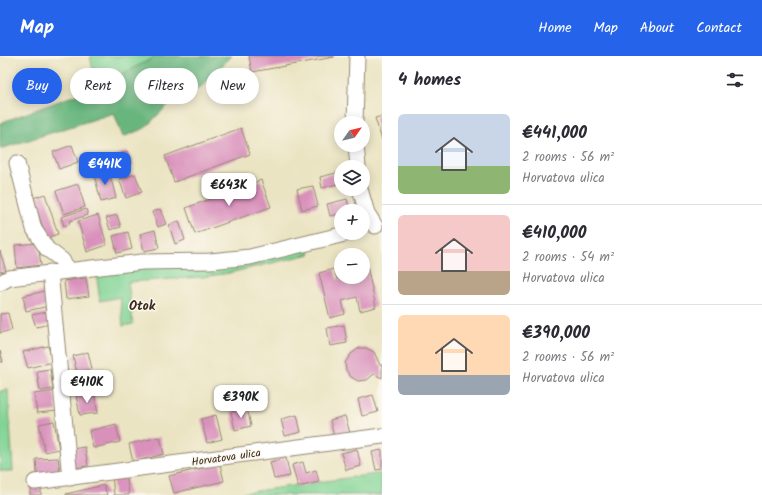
<!DOCTYPE html>
<meta charset="utf-8">
<style>
:root{--surface:#fff;--page:#f2f2f3;--text:#2b2b33;--muted:#7c7c81;--line:#e1e1e2;--accent:#2563eb}
body{margin:0;font-family:Kalam,sans-serif;background:var(--page);color:var(--text);height:100vh;display:flex;flex-direction:column;font-size:15px;white-space:nowrap}
*{box-sizing:border-box;margin:0}
p{font-size:13px;color:var(--muted)}
.icon{flex:none;width:22px;height:22px;fill:none;stroke:currentColor;stroke-width:2;stroke-linecap:round;stroke-linejoin:round}
.map{position:relative;flex:1;overflow:hidden}
.side{display:flex;flex-direction:column;background:var(--surface);width:380px}
.side>*{flex:none}
.banner{position:absolute;left:12px;top:12px;width:310px;height:36px;display:flex;gap:8px}
.needle{width:26px;rotate:56deg}
.buttons{position:absolute;left:334px;top:60px;display:grid;gap:8px}
.buttons a{display:grid;place-items:center;width:36px;height:36px;border-radius:50%;background:var(--surface);box-shadow:0 2px 10px #0003;font-size:20px}
.price{position:absolute;translate:-50% -34px;padding:0 9px;border-radius:8px;background:#fff;color:#222;font-size:13px;line-height:26px;filter:drop-shadow(0 1px 2px #0008)}
.price::after{content:'';position:absolute;left:50%;top:24px;width:12px;height:9px;margin-left:-6px;background:inherit;clip-path:polygon(0 0,100% 0,50% 100%)}
.price.current{background:var(--accent);color:#fff}
ul{padding:0;list-style:none}
li{display:flex;align-items:center;gap:12px;height:100px;padding:0 16px}
li+li{border-top:1px solid var(--line)}
li span{display:grid;place-items:center;flex:none;width:112px;height:80px;border-radius:6px;color:#555}
li>.icon{margin-inline-start:auto}
span .icon{width:48px;height:48px;fill:#fffc;stroke-width:1}
li b{font-size:17px}
h2{display:flex;justify-content:space-between;align-items:center;height:48px;padding:0 16px;font-size:17px}
.chip{padding:0 14px;border-radius:18px;background:var(--surface);box-shadow:0 2px 10px #0003;font-size:14px;line-height:36px}
.chip.current{background:var(--accent);color:#fff}
header{display:flex;align-items:center;gap:24px;box-sizing:border-box;height:56px;padding:0 20px;background:var(--accent);color:#fff}
header strong{font-size:19px}
nav{display:flex;gap:22px;margin-inline-start:auto;font-size:14px}
main{display:flex;flex:1;min-height:0}
.map>svg:first-child{display:block}
.green{fill:#81d495;stroke:#5e7f5a}
.forest{fill:#68b67e;stroke:#52704e}
.building{fill:#d991bc}
.lines{fill:none;stroke-linecap:round;stroke-linejoin:round}
.minor-casing{stroke:#938770;stroke-width:17}
.minor{stroke:#fff;stroke-width:15}
.labels{text-anchor:middle;stroke-width:3;stroke-linejoin:round;paint-order:stroke}
.street-label{font-size:11px;fill:#3b2a1e;stroke:#fbf7ec}
.quarter-label{font-size:13px;font-weight:bold;fill:#3b2a1e;stroke:#fbf7ec}
</style>
<header>
<strong>Map</strong>
<nav><a>Home</a><a>Map</a><a>About</a><a>Contact</a></nav>
</header>
<main>
<div class="map">
<svg width="382" height="439" viewBox="0 0 382 439">
<rect width="100%" height="100%" fill="#fbf7ec"/>
<filter id="ink" filterUnits="userSpaceOnUse"><feTurbulence type="fractalNoise" baseFrequency=".025" numOctaves="2"/><feDisplacementMap in="SourceGraphic" scale="8" xChannelSelector="R" yChannelSelector="G"/><feConvolveMatrix kernelMatrix="1 2 1 2 8 2 1 2 1" color-interpolation-filters="sRGB"/></filter>
<filter id="wash" filterUnits="userSpaceOnUse"><feTurbulence type="fractalNoise" baseFrequency=".012" numOctaves="4" result="noise"/><feDisplacementMap in="SourceGraphic" scale="16" xChannelSelector="R" yChannelSelector="G"/><feGaussianBlur stdDeviation="0.9" result="paint"/><feColorMatrix in="noise" values="0 0 0 0 0 0 0 0 0 0 0 0 0 0 0 0 0 1.4 0 .05"/><feComposite in="paint" operator="in"/></filter>
<g filter="url(#wash)">
<rect width="100%" height="100%" fill="#ebe4c3"/>
<!-- green -->
<g class="green">
<polygon points="90,0 157,0 97,31"/>
<polygon points="308,193 310,198 229,217 202,221 128,226 133,268 123,270 120,241 100,245 96,215"/>
<polygon points="8,334 13,415 0,415 0,335"/>
<polygon points="382,417 382,439 229,439"/>
</g>
<!-- forest -->
<polygon class="forest" points="157,0 232,0 201,31 167,50 145,72 123,81 114,57 0,93 0,67 97,31"/>
<g id="blocks">
<!-- building -->
<g class="building">
<polygon points="249,0 334,0 334,1 252,16"/>
<polygon points="382,60 382,84 375,62"/>
<polygon points="241,72 250,98 174,126 165,100"/>
<polygon points="72,89 78,106 59,113 53,96"/>
<polygon points="127,95 132,108 120,113 115,100"/>
<polygon points="109,115 116,142 101,146 94,118"/>
<polygon points="340,116 341,127 322,132 320,121"/>
<polygon points="135,118 142,136 126,142 119,123"/>
<polygon points="261,124 271,151 195,178 186,152"/>
<polygon points="78,128 85,151 64,158 56,135"/>
<polygon points="313,130 318,150 302,154 297,133"/>
<polygon points="45,138 58,178 46,182 33,142"/>
<polygon points="347,143 350,155 341,155 341,158 330,160 327,148"/>
<polygon points="86,153 88,159 69,165 70,168 64,170 61,161"/>
<polygon points="160,153 166,168 158,171 152,156"/>
<polygon points="98,159 107,189 87,196 78,165"/>
<polygon points="117,159 121,171 110,174 106,162"/>
<polygon points="179,165 185,184 175,188 169,169"/>
<polygon points="155,174 159,192 144,195 140,178"/>
<polygon points="128,176 132,193 117,197 113,180"/>
<polygon points="38,187 41,209 17,212 15,189"/>
<polygon points="0,195 6,215 0,216"/>
<polygon points="363,205 366,205 376,251 360,255 357,241 342,245 345,258 330,262 319,217 334,213 337,223 363,221"/>
<polygon points="86,222 89,240 66,243 64,225"/>
<polygon points="45,235 49,250 26,255 23,240"/>
<polygon points="47,256 50,268 36,271 32,259"/>
<polygon points="8,257 12,274 0,277 0,258"/>
<polygon points="344,269 347,287 330,290 327,272"/>
<polygon points="48,290 53,306 28,312 23,296"/>
<polygon points="359,292 366,292 374,296 380,309 382,309 382,322 374,318 367,324 358,325 351,321 346,314 345,307 351,298"/>
<polygon points="0,295 3,306 0,306"/>
<polygon points="88,296 92,313 77,317 73,300"/>
<polygon points="50,313 53,333 40,335 37,315"/>
<polygon points="54,335 57,355 37,357 34,338"/>
<polygon points="94,337 98,357 80,359 76,340"/>
<polygon points="373,339 378,356 362,360 358,343"/>
<polygon points="247,352 251,370 235,374 231,356"/>
<polygon points="216,359 222,383 207,387 201,363"/>
<polygon points="297,359 301,376 285,380 281,363"/>
<polygon points="345,360 350,377 334,381 330,364"/>
<polygon points="54,365 59,393 45,396 39,368"/>
<polygon points="116,368 120,386 93,392 89,375"/>
<polygon points="160,381 164,398 133,406 129,388"/>
<polygon points="85,391 88,410 74,412 71,393"/>
<polygon points="357,393 361,410 346,414 341,397"/>
<polygon points="382,394 382,413 376,414 372,396"/>
<polygon points="58,402 60,416 37,418 36,403"/>
<polygon points="286,402 290,420 274,423 270,406"/>
<polygon points="303,406 306,417 316,414 319,426 298,431 292,409"/>
<polygon points="220,408 224,425 174,437 169,420"/>
<polygon points="126,417 129,439 114,439 112,419"/>
<rect x="30" y="428" width="11" height="11"/>
<polygon points="104,429 107,439 66,439 66,438"/>
</g>
</g>
</g>
<g filter="url(#ink)">
<use href="#blocks" fill-opacity="0" stroke="#938770" stroke-width="1"/>
<g class="lines">
<!-- minor casing -->
<g class="minor-casing">
<g id="minor">
<polyline points="355,67 357,0"/>
<polyline points="356,89 358,111"/>
<polyline points="17,107 34,173 47,193 62,204 69,214"/>
<polyline points="360,133 367,157 375,170"/>
<polyline points="50,216 70,422"/>
<polyline points="0,227 9,222 142,206 210,205 250,201 349,177"/>
<polyline points="35,426 382,380"/>
</g>
</g>
<!-- minor -->
<use href="#minor" class="minor"/>
</g>
</g>
<g class="labels">
<!-- street labels -->
<g class="street-label">
<text transform="translate(226 401) rotate(-8)" y="4">Horvatova ulica</text>
</g>
<!-- quarter labels -->
<g class="quarter-label">
<text x="142" y="254">Otok</text>
</g>
</g>
</svg>
<div class="buttons">
<a><svg class="needle" viewBox="-14 -14 28 28"><path d="M0-13l5 13h-10z" fill="#e53935"/><path d="M0 13l5-13h-10z" fill="#7c7c81"/></svg></a>
<a><svg class="icon" aria-label="layers" viewBox="0 0 24 24"><path d="M12 4l9 5-9 5-9-5zM3 14l9 5 9-5"/></svg></a>
<a>+</a>
<a>−</a>
</div>
<b class="price current" style="left:105px;top:130px">€441K</b>
<b class="price" style="left:229px;top:151px">€643K</b>
<b class="price" style="left:87px;top:348px">€410K</b>
<b class="price" style="left:241px;top:363px">€390K</b>
<div class="banner">
<a class="chip current">Buy</a>
<a class="chip">Rent</a>
<a class="chip">Filters</a>
<a class="chip">New</a>
</div>
</div>
<section class="side">
<h2>4 homes<svg class="icon" aria-label="filters" viewBox="0 0 24 24"><path d="M4 7h16M4 17h16"/><circle cx="9" cy="7" r="2"/><circle cx="15" cy="17" r="2"/></svg></h2>
<ul>
<li><span style="background:linear-gradient(#c9d6e8 65%,#8fb573 0)"><svg class="icon" aria-label="home" viewBox="0 0 24 24"><path d="M3 11l9-7 9 7M6 9v11h12V9"/></svg></span><div><b>€441,000</b><p>2 rooms · 56 m²</p><p>Horvatova ulica</p></div></li>
<li><span style="background:linear-gradient(#f6c9c9 70%,#b9a48a 0)"><svg class="icon" aria-label="home" viewBox="0 0 24 24"><path d="M3 11l9-7 9 7M6 9v11h12V9"/></svg></span><div><b>€410,000</b><p>2 rooms · 54 m²</p><p>Horvatova ulica</p></div></li>
<li><span style="background:linear-gradient(#ffd9b3 75%,#9aa5b1 0)"><svg class="icon" aria-label="home" viewBox="0 0 24 24"><path d="M3 11l9-7 9 7M6 9v11h12V9"/></svg></span><div><b>€390,000</b><p>2 rooms · 56 m²</p><p>Horvatova ulica</p></div></li>
</ul>
</section>
</main>
